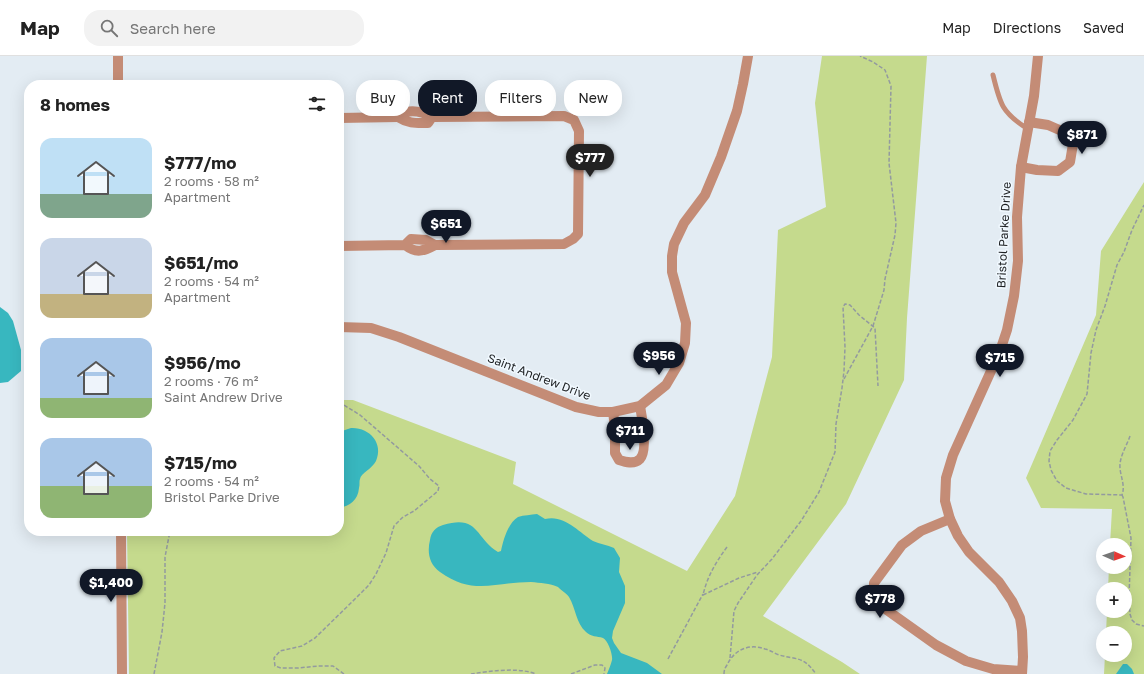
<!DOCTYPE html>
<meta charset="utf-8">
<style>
:root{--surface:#fff;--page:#f2f2f2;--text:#222;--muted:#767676;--line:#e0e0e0;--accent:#111827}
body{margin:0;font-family:"Golos Text",sans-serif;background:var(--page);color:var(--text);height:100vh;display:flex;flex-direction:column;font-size:15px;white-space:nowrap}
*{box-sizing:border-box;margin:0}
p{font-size:13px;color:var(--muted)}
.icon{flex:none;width:22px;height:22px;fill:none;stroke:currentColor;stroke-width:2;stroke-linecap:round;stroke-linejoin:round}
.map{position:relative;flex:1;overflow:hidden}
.details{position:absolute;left:24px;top:24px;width:320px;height:456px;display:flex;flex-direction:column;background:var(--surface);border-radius:16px;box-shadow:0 4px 16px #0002}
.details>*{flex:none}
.banner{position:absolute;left:356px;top:24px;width:380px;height:36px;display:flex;gap:8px}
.needle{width:26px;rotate:92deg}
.buttons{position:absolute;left:1096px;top:482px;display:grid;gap:8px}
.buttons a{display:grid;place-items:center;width:36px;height:36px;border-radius:50%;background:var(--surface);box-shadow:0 4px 16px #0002;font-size:20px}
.price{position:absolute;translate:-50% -34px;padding:0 9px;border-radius:14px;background:var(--accent);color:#fff;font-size:13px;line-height:26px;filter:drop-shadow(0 1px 2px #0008)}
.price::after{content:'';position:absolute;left:50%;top:24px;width:12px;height:9px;margin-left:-6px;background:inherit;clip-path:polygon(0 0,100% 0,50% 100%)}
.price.current{background:#222;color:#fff}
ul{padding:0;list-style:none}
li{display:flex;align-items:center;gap:12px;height:100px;padding:0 16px}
li span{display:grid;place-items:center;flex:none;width:112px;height:80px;border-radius:12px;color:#555}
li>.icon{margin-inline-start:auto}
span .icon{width:48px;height:48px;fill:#fffc;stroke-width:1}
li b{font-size:17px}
h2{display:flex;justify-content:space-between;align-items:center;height:48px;padding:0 16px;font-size:17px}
.chip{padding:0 14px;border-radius:16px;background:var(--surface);box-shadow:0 4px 16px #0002;font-size:14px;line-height:36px}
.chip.current{background:var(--accent);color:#fff}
header{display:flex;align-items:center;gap:24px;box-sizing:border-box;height:56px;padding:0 20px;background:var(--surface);border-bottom:1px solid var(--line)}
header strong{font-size:19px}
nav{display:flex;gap:22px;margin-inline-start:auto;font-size:14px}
.search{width:280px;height:36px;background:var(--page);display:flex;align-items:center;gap:10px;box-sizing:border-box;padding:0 14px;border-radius:16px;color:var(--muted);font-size:15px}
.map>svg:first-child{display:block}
.green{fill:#c5da8d}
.water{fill:#38b7bf}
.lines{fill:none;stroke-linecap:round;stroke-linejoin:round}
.path{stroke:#939a9f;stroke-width:1.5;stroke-dasharray:4 2;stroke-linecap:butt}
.service{stroke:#c48c76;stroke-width:5}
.minor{stroke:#c48c76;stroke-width:10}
.tertiary{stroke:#c48c76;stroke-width:10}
.labels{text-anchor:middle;stroke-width:3;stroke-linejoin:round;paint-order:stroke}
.street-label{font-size:12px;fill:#1d2023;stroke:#f1f9ff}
</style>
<header>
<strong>Map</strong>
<div class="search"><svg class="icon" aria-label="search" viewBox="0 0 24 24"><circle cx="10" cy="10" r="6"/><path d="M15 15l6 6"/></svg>Search here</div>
<nav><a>Map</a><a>Directions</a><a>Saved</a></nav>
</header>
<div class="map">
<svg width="1144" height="618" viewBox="0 0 1144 618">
<rect width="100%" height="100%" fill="#e3ecf3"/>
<!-- green -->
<g class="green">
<polygon points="822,0 927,0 907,262 904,324 846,448 763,560 842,606 860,618 129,618 127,475 339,475 339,344 353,344 516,406 513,428 687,515 735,440 772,301 778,174 826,151 815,47"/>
<polygon points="1144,126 1144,618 1104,618 1105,599 1125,599 1125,577 1106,577 1107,555 1125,555 1125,533 1108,533 1109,511 1125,511 1125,489 1110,489 1112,453 1041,452 1026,422 1096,259 1101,195"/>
</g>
<!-- water -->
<g class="water">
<polygon points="0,251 8,257 13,265 21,294 21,315 8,326 0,327"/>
<path d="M351,372C369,371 384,387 376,405C372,413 361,417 360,423C359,425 360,429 359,432C358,444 350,450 339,452V376Z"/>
<path d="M537,458L545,463C564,458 579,476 593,485C600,488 607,489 614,492L620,502L619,516L625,530V547L613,575L612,582L614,587L621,597L647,607L662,618H607C609,613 611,608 612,604C613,599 608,584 603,582C597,580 591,581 586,576C576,567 576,553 569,541C567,538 561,534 558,531C550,527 540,527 531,526C495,526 473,540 440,516C429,508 427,496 430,484C431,476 436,471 443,469C479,458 475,482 498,496L501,495C503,485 508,467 518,461C524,459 531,459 537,458Z"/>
<polygon points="1123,608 1127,608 1132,613 1134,618 1116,618"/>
</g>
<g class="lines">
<!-- path -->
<g class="path">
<polyline points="844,323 873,270 884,234 885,223 895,179 896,167 889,107 891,30 885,14 873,6 860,0"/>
<polyline points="339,346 360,359 419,410 430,423 439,430 438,435 414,455 403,461 394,470 386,497 376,518 369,529 356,542 315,582 302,590 280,595 274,602 275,610 281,612 298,612 318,610 333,610 344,618"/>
<path d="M1130,380C1127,389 1121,398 1120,408C1119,418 1126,429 1122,439L1086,438L1066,432L1057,425L1051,414L1049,405L1050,395L1057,384L1073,364L1087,338L1091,297L1096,274L1105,250L1117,209L1124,196L1132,174L1144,149"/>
<polyline points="1122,439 1123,441 1131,482 1129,542 1130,558 1132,564 1136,568 1144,570"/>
<path d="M727,491C716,506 707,521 703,539L739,522L758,516"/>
<polyline points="730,602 734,555 738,547 757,519 772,503 801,465 819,436 835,396 836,368 842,332 844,315 845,291 843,251 845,248 850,249 859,259 875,272 878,330"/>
<polyline points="668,603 703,538"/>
<polyline points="154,618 162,576 165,547 165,501 170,475"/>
<path d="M471,618C490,615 518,611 536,618"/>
<polyline points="571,618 595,609 602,609 605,612 604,618"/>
<path d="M724,618C724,614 725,612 727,609C734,594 749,587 765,593C770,594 774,597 779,599C798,604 803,600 816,618"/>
</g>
<!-- service -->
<path class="service" d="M993,19C1000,48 1002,57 1028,73"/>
<!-- minor -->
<g class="minor">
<path d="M432,61L428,67C416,67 409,68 398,61C401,59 404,56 406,56C415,54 425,57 432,61L564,60L574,64L579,75L578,178L573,183L564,188L435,189"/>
<polyline points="339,62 398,61"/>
<polyline points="1021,111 1037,114 1058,115 1070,106 1073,88 1064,76 1048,69 1029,66"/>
<path d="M339,190L405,189C416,198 424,195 435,189L426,184L411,183L405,189"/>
<polyline points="339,271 371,272 399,281 576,351 599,356 613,356 640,350 666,329 679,307 685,287 686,267 672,216 672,200 674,188 684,167 705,139 721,101 737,55 743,28 748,0"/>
<path d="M613,356L615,371V397L619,404C625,406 634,409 640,403C648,395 642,361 640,350"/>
<polyline points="950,463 921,475 902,489 874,527 874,540 884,552 936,589 966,605 993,613 1022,615"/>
<polyline points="1022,618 1023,601 1022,575 1020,562 1012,545 999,526 969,496 958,480 950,463 945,445 946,422 953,399 1000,295 1007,274 1014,240 1018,205 1017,161 1021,111 1034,40 1038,0"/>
</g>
<!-- tertiary -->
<g class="tertiary">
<polyline points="118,29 118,0"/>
<polyline points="121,475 122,618"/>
</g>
</g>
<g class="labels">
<!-- street labels -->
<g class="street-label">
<text transform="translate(1004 179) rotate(-87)" y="4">Bristol Parke Drive</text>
<text transform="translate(539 321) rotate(21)" y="4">Saint Andrew Drive</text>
</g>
</g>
</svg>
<div class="buttons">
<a><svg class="needle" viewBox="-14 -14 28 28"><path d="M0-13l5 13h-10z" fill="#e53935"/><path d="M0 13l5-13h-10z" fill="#767676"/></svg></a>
<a>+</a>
<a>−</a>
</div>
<b class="price" style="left:1082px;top:99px">$871</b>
<b class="price current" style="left:590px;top:122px">$777</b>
<b class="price" style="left:446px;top:188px">$651</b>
<b class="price" style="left:659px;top:320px">$956</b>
<b class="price" style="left:1000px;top:322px">$715</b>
<b class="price" style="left:630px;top:395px">$711</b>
<b class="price" style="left:111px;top:547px">$1,400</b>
<b class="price" style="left:880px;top:563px">$778</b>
<div class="banner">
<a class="chip">Buy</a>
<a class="chip current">Rent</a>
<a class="chip">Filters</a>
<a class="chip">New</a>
</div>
<section class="details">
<h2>8 homes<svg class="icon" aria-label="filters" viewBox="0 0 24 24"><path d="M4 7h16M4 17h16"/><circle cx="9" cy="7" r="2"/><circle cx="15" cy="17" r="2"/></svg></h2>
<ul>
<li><span style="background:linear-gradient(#bfe0f5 70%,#7fa58c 0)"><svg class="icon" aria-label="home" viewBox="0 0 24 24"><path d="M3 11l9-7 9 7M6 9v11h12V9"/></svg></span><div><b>$777/mo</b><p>2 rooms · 58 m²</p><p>Apartment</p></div></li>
<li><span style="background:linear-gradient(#c9d6e8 70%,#c2b280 0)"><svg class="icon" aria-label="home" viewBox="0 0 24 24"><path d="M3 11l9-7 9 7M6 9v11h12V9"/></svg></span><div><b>$651/mo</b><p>2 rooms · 54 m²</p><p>Apartment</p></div></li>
<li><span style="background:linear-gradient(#a9c7e8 75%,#8fb573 0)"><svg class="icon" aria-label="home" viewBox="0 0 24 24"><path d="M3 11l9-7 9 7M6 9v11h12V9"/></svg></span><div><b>$956/mo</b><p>2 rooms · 76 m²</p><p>Saint Andrew Drive</p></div></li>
<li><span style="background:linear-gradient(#a9c7e8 60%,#8fb573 0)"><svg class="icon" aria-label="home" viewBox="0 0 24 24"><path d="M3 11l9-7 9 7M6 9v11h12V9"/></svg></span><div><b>$715/mo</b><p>2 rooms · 54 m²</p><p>Bristol Parke Drive</p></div></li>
</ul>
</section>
</div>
